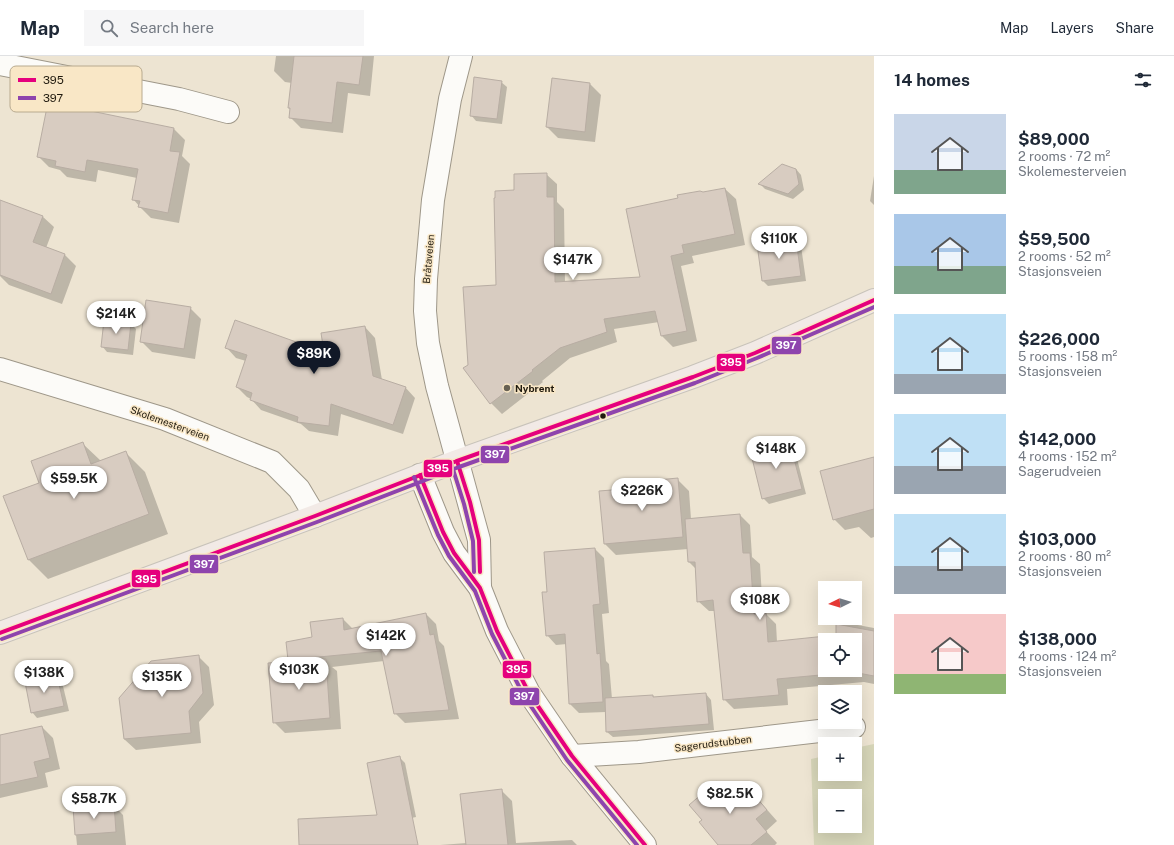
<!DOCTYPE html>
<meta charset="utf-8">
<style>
:root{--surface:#fff;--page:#f6f6f7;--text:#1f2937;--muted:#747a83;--line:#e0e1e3;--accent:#111827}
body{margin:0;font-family:"Public Sans",sans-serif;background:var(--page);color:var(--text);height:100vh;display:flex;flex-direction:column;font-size:15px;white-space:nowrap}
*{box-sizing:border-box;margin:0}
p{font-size:13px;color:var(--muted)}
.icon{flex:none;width:22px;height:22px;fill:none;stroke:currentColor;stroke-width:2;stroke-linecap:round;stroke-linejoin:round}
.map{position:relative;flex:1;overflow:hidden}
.drawer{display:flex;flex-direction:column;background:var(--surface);width:300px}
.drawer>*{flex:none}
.needle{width:26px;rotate:265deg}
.buttons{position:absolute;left:818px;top:525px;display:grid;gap:8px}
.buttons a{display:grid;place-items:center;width:44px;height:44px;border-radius:0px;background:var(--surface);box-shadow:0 4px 16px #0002;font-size:20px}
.price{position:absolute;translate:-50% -34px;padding:0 9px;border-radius:14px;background:#fff;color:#222;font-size:13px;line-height:26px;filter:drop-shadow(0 1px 2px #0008)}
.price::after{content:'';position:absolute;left:50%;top:24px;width:12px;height:9px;margin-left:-6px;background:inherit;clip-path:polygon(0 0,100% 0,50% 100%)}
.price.active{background:var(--accent);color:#fff}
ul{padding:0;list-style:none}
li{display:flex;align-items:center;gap:12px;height:100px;padding:0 20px}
li span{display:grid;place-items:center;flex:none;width:112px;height:80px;border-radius:0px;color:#555}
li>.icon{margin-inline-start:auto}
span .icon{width:48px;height:48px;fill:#fffc;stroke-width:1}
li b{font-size:17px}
h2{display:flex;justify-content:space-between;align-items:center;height:48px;padding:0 20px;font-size:17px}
header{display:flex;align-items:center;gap:24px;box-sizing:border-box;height:56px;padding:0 20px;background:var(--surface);border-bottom:1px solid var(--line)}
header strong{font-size:19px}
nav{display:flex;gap:22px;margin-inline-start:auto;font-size:14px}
.search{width:280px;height:36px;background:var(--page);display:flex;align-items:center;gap:10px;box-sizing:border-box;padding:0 14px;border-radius:0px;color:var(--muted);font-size:15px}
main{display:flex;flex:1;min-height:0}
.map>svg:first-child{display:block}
.green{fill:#d6d5b8;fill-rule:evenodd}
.shadow{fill:#0003;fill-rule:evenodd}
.building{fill:#d8ccc1;stroke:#b8ada3;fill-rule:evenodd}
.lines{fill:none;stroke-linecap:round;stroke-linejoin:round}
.minor-casing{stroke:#9e9789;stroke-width:24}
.major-casing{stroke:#c8c3ba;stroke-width:24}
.minor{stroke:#fcfbf8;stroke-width:22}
.major{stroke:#f2eae6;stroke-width:22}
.bus-1-casing{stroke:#f9e7c6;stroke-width:7}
.bus-2-casing{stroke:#f9e7c6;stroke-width:7}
.bus-1{stroke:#e5007d;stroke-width:4}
.bus-2{stroke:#8e44ad;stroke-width:4}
.poi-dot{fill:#686153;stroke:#f9e7c6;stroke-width:1.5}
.bus-dot{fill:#201a0e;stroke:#f9e7c6;stroke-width:1.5}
.labels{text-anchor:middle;stroke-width:3;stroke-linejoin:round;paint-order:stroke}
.street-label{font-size:10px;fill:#201a0e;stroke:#f9e7c6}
.poi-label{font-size:10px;font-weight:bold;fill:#201a0e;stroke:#f9e7c6;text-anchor:start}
.key{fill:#f9e7c6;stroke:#b8aa8f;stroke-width:1}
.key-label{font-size:11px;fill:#201a0e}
.line-badge{stroke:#f9e7c6;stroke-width:1.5}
.badge-label{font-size:11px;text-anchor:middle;font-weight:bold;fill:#fff}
</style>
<header>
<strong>Map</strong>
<div class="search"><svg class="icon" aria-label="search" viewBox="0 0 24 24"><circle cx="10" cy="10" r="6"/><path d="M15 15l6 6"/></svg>Search here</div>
<nav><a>Map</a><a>Layers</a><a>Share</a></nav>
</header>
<main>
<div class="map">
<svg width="874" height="789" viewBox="0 0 874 789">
<rect width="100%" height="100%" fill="#ede4d2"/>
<!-- green -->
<path class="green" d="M874,688V789H814L811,703L825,700V718H855V692ZM825,740H855V770H825Z"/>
<!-- shadow -->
<g class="shadow">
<polygon points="276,0 374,0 370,40 348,37 343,77 301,72 290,61 291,54 289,52 292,27 285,26 274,15"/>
<polygon points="501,26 507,31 502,68 476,65 471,59"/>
<polygon points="590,28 601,39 595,86 558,82 547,71"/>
<polygon points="89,39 100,50 98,58 174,73 185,84 182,100 190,108 179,167 151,162 140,151 133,143 137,122 98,114 96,126 67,121 60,114 49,111 38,100"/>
<polygon points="796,113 801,119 804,134 793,143 765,133 760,128"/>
<polygon points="546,118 557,128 557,146 564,153 565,226 641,222 702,138 725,133 736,143 745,189 692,200 694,207 681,210 697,285 673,291 662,280 659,266 614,273 617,286 570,302 542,325 543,326 502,358 491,347 469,309 497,230 515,135"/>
<polygon points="874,120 874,149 870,145"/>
<polygon points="42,160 54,171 46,192 65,199 76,210 62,248 9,229 0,220 0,169"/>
<polygon points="795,184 801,190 806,225 768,230 763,225"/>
<polygon points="190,252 201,263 195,303 152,296 141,285"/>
<polygon points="131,268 136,273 133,299 107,296 102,290"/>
<polygon points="365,271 375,282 382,324 405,331 415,342 403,378 341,358 338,380 309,375 301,368 261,354 251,343 247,341 237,331 246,305 236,302 226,291 325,297"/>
<polygon points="789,386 794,391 806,438 769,448 763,442"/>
<polygon points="82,387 101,405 125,396 145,416 168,478 48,523 28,503 40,428"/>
<polygon points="874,402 874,481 871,482 859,471 845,474 834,463"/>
<path d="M678,424L689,435L691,463L740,459L750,469L752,501L760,508L763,558H766L776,568L777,586L838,580L836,565L874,572V628L864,626L787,633L788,649L734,653L724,643L715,555H709L698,545L696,513L689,506L688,493L616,499L605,488L638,432ZM825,584H855V614H825Z"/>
<polygon points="595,493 604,502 609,557 602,558 606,605 609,608 612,643 653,640 655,642 706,638 711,644 714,674 613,681 607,676 606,656 579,657 570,648 567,588 556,589 547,579 549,537"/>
<polygon points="426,558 436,568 439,585 444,590 459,663 405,667 395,657 384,605 332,611 337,615 341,673 285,677 274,666 292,606 289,604 313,581 343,563 353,573"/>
<polygon points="198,600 209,611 214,649 199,666 201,687 136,694 124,683 120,643"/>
<polygon points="57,621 62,626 69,655 37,662 32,656"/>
<polygon points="42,671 53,682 60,713 45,717 48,731 0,742 0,680"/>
<polygon points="399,701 405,707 416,761 384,768"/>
<polygon points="717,726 731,740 744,729 755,740 777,765 766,775 777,787 775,789 719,789 704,764"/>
<polygon points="501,734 512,745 516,787 572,784 577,789 440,789 467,787"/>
<polygon points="113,749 123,759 126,789 77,789 76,779"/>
</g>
<!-- building -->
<g class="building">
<polygon points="294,0 363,0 359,29 337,26 332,67 289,62 290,52 288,52"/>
<polygon points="474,21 502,25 497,63 470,60"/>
<polygon points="552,22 590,27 585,76 546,71"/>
<polygon points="51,31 89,38 86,54 174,72 170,95 180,96 168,157 138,151 140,145 132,144 138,113 87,104 85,116 55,110 56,105 37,101"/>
<polygon points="782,108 796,113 799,128 788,138 758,128"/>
<polygon points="547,117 547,141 554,141 555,226 640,221 626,153 678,142 677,139 700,135 703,136 725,132 735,178 682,189 684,197 671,200 687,275 661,280 655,255 604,263 607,276 560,292 532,314 533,315 490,348 463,312 468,309 463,231 496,229 494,142 495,142 495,135 514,134 514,118"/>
<polygon points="0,144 43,160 33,186 65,198 51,238 0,219"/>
<polygon points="796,183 801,220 762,225 757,188"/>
<polygon points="146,244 191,251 184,293 140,286"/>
<polygon points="104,264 131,267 128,294 101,291"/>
<polygon points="235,264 324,296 321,277 365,270 373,320 406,331 393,369 331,348 329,370 297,366 298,361 250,344 252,337 236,331 247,299 225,292"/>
<polygon points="789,384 802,433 762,443 750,394"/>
<polygon points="83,386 91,408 126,395 149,458 28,504 3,440 39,427 31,405"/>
<polygon points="874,401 874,453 833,464 820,415"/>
<polygon points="678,422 683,481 604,488 599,435 637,432 637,426"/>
<path d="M740,458L743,497H750L754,558L766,557L768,586L836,579V568L874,575V620L853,616L777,623L779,639L723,644L713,544L697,546L695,506H688L685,463ZM825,584H855V614H825Z"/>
<polygon points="595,492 600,548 593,549 597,598 600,597 603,646 569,648 565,578 546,580 542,536 547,536 544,496"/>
<polygon points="426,557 430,579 434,578 449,654 394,658 381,595 288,604 286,586 312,581 310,566 343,562 344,574"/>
<polygon points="199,599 203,637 189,655 191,677 124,683 119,642 151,605"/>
<polygon points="326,603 330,662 273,667 268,607"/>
<polygon points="57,619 64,650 31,657 25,626"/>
<polygon points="706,637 709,668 606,676 605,642 653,639 653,641"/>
<polygon points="42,670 50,702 34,706 38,721 0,729 0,679"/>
<polygon points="400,700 418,789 299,789 298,763 377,759 367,707"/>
<polygon points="717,725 730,740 745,728 767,754 756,763 767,776 751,789 718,789 699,766 702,764 689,749"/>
<polygon points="502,733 508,789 466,789 460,738"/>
<polygon points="114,748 116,776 75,779 73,751"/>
</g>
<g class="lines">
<!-- minor casing -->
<g class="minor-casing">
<g id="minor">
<polyline points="461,0 450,43 433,144 426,223 425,255 428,287 437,330 479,484 480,532"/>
<polyline points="0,8 179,43 228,56"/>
<polyline points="0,313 165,363 272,406 299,433 315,460"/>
<polyline points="420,419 443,476 454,497 480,532 497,575 529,637 572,700 645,789"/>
<polyline points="572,700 639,696 854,671"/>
</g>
</g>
<!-- major casing -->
<g class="major-casing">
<polyline id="major" points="0,577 315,460 457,405 693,321 755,297 874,244"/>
</g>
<!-- minor -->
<use href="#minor" class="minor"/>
<!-- major -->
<use href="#major" class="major"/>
<!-- bus-1 casing -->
<g class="bus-1-casing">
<g id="bus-1">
<polyline points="457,405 470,446 479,484 480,516"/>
<polyline points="420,419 443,476 454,497 480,532 497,575 529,637 572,700 645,789"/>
<polyline points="0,577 315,460 457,405 693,321 755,297 874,244"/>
</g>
</g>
<!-- bus-2 casing -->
<g class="bus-2-casing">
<g id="bus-2">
<polyline points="451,407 464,448 473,485 474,516"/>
<polyline points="414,421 438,479 449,500 475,535 492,578 524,640 567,704 637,789"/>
<polyline points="2,583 317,466 459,411 695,327 757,302 874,251"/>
</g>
</g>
<!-- bus-1 -->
<use href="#bus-1" class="bus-1"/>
<!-- bus-2 -->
<use href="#bus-2" class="bus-2"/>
</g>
<!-- markers -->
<circle class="poi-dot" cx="507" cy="332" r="4"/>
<circle class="bus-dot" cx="603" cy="360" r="3.5"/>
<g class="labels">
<!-- street labels -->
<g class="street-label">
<text transform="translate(428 203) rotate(-85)" y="4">Bråtaveien</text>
<text transform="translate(170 367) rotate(20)" y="4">Skolemesterveien</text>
<text transform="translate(713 687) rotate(-7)" y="4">Sagerudstubben</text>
</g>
<!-- poi labels -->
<g class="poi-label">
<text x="515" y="336">Nybrent</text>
</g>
</g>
<!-- legend -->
<rect x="10" y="10" width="132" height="46" rx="6" class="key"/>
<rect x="18" y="22" width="18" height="4" fill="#e5007d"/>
<rect x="18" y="40" width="18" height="4" fill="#8e44ad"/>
<g class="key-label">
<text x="43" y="28">395</text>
<text x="43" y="46">397</text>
</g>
<g class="line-badge">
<rect x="771" y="280" width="31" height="19" rx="4" fill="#8e44ad"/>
<rect x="716" y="297" width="30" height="19" rx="4" fill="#e5007d"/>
<rect x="480" y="389" width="30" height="19" rx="4" fill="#8e44ad"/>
<rect x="423" y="403" width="30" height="19" rx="4" fill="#e5007d"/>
<rect x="189" y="498" width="30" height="20" rx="4" fill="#8e44ad"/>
<rect x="131" y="513" width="30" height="19" rx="4" fill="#e5007d"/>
<rect x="502" y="604" width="30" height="19" rx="4" fill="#e5007d"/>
<rect x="509" y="631" width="31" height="19" rx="4" fill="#8e44ad"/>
</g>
<g class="badge-label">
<text x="786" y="293">397</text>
<text x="731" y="310">395</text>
<text x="495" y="402">397</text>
<text x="438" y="416">395</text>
<text x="204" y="512">397</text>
<text x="146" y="527">395</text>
<text x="517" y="617">395</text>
<text x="524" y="644">397</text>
</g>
</svg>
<div class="buttons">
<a><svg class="needle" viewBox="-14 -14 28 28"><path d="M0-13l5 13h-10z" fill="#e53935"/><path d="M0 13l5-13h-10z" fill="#747a83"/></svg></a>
<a><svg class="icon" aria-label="locate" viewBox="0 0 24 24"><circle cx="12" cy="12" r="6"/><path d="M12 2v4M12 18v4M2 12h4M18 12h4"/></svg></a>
<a><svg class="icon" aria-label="layers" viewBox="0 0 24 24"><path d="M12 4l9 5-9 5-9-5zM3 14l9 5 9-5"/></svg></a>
<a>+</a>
<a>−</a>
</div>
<b class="price" style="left:779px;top:204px">$110K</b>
<b class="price" style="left:573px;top:225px">$147K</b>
<b class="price" style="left:116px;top:279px">$214K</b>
<b class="price active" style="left:314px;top:319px">$89K</b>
<b class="price" style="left:776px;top:414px">$148K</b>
<b class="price" style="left:74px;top:444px">$59.5K</b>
<b class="price" style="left:642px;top:456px">$226K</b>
<b class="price" style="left:760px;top:565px">$108K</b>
<b class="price" style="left:386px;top:601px">$142K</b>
<b class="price" style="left:299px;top:635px">$103K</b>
<b class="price" style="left:44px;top:638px">$138K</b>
<b class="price" style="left:162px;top:642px">$135K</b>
<b class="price" style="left:730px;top:759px">$82.5K</b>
<b class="price" style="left:94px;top:764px">$58.7K</b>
</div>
<section class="drawer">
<h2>14 homes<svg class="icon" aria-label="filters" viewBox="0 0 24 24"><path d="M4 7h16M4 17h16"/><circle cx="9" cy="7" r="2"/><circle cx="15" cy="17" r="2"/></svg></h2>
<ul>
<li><span style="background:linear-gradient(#c9d6e8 70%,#7fa58c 0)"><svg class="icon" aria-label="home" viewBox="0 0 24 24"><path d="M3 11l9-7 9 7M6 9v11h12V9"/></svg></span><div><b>$89,000</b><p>2 rooms · 72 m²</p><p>Skolemesterveien</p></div></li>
<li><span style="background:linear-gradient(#a9c7e8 65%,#7fa58c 0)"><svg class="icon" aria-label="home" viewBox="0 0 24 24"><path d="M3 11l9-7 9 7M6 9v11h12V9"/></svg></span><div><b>$59,500</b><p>2 rooms · 52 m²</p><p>Stasjonsveien</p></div></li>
<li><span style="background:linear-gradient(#bfe0f5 75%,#9aa5b1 0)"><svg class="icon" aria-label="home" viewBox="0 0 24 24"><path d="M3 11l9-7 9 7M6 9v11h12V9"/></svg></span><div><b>$226,000</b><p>5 rooms · 158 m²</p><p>Stasjonsveien</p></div></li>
<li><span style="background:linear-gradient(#bfe0f5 65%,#9aa5b1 0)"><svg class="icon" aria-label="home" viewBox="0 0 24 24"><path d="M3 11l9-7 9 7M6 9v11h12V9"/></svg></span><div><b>$142,000</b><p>4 rooms · 152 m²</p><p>Sagerudveien</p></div></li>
<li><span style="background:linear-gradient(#bfe0f5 65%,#9aa5b1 0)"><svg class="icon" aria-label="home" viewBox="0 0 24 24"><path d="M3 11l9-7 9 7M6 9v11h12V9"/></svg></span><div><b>$103,000</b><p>2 rooms · 80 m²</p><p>Stasjonsveien</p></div></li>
<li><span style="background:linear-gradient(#f6c9c9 75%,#8fb573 0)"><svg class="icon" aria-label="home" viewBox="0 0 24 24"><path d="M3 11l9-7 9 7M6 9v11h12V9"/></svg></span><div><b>$138,000</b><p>4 rooms · 124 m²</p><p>Stasjonsveien</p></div></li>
</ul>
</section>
</main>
